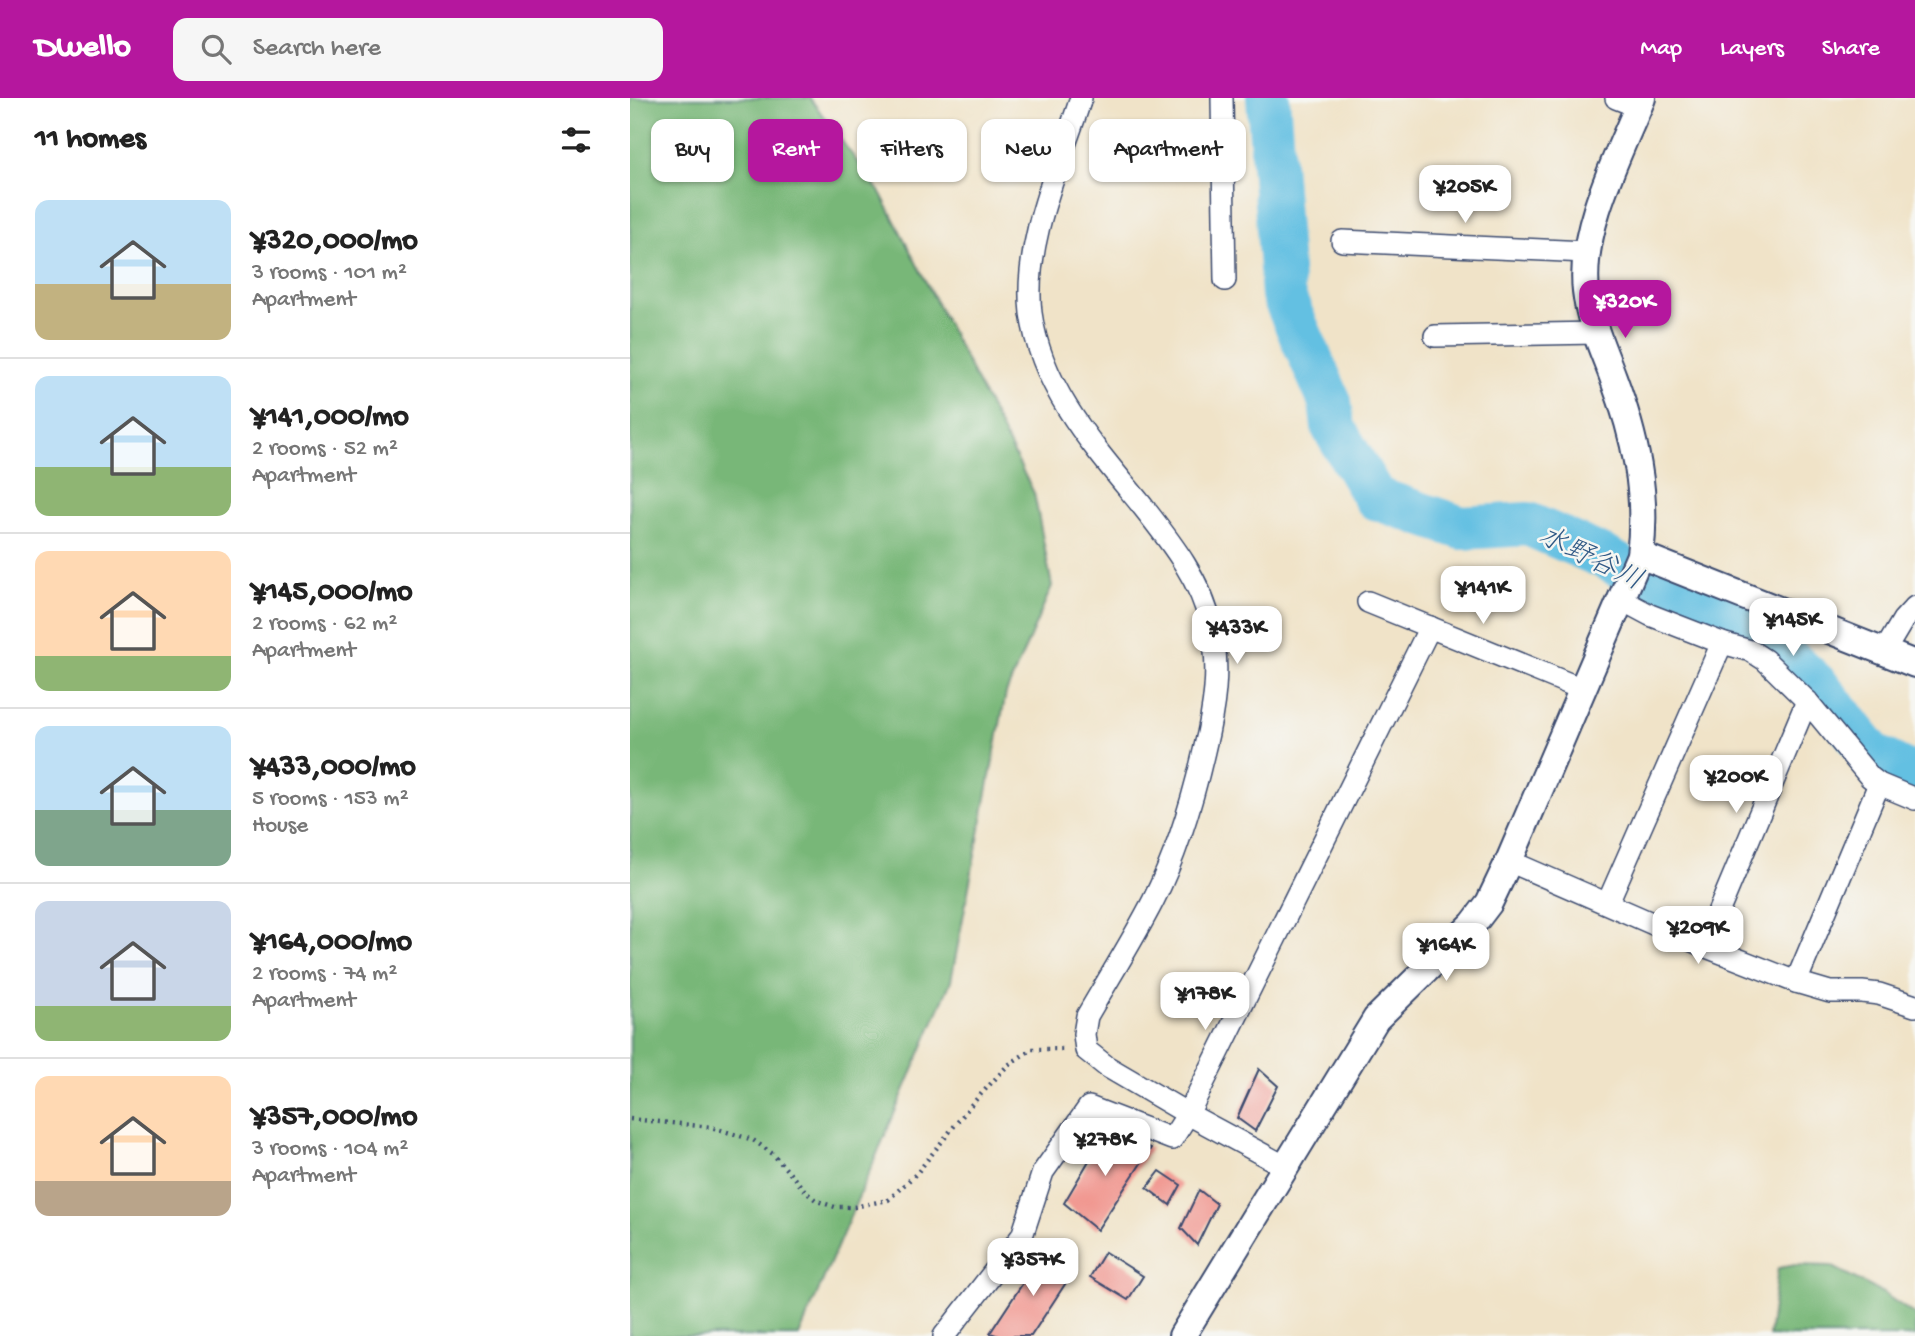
<!DOCTYPE html>
<meta charset="utf-8">
<style>
:root{--surface:#fff;--page:#f6f6f6;--text:#222;--muted:#767676;--line:#e0e0e0;--accent:#b5179e}
body{margin:0;font-family:"Gochi Hand","Klee One",sans-serif;background:var(--page);color:var(--text);height:100vh;display:flex;flex-direction:column;font-size:26px;white-space:nowrap}
*{box-sizing:border-box;margin:0}
p{font-size:23px;color:var(--muted)}
.icon{flex:none;width:38px;height:38px;fill:none;stroke:currentColor;stroke-width:2;stroke-linecap:round;stroke-linejoin:round}
.map{position:relative;flex:1;overflow:hidden}
.details{display:flex;flex-direction:column;background:var(--surface);width:630px}
.details>*{flex:none}
.hud{position:absolute;left:21px;top:21px;width:665px;height:63px;display:flex;gap:14px}
.price{position:absolute;translate:-50% -60px;padding:0 16px;border-radius:14px;background:#fff;color:#222;font-size:23px;line-height:46px;filter:drop-shadow(0 2px 4px #0008)}
.price::after{content:'';position:absolute;left:50%;top:42px;width:21px;height:16px;margin-left:-10px;background:inherit;clip-path:polygon(0 0,100% 0,50% 100%)}
.price.active{background:var(--accent);color:#fff}
ul{padding:0;list-style:none}
li{display:flex;align-items:center;gap:21px;height:175px;padding:0 35px}
li+li{border-top:2px solid var(--line)}
li span{display:grid;place-items:center;flex:none;width:196px;height:140px;border-radius:14px;color:#555}
li>.icon{margin-inline-start:auto}
span .icon{width:84px;height:84px;fill:#fffc;stroke-width:1}
li b{font-size:30px}
h2{display:flex;justify-content:space-between;align-items:center;height:84px;padding:0 35px;font-size:30px}
.pill{padding:0 24px;border-radius:14px;background:var(--surface);box-shadow:0 2px 5px #0004;font-size:24px;line-height:63px}
.pill.active{background:var(--accent);color:#fff}
header{display:flex;align-items:center;gap:42px;box-sizing:border-box;height:98px;padding:0 35px;background:var(--accent);color:#fff}
header strong{font-size:33px}
nav{display:flex;gap:38px;margin-inline-start:auto;font-size:24px}
.search{width:490px;height:63px;background:var(--page);display:flex;align-items:center;gap:18px;box-sizing:border-box;padding:0 24px;border-radius:14px;color:var(--muted);font-size:26px}
main{display:flex;flex:1;min-height:0}
.map>svg:first-child{display:block}
.forest{fill:#78b778;stroke:#4a736b;stroke-width:2}
.lines{fill:none;stroke-linecap:round;stroke-linejoin:round}
.river{stroke:#63c0e2;stroke-width:44}
.building{fill:#f19891}
.minor-casing{stroke:#3b4a6e;stroke-width:24}
.tertiary-casing{stroke:#3b4a6e;stroke-width:30}
.path{stroke:#3b4a6e;stroke-width:4.5;stroke-dasharray:2 5;stroke-linecap:butt}
.minor{stroke:#fff;stroke-width:21}
.tertiary{stroke:#fff;stroke-width:26}
.labels{text-anchor:middle;stroke-width:5;stroke-linejoin:round;paint-order:stroke}
.water-label{font-size:28px;font-style:italic;fill:#315a86;stroke:#f6f6f2}
</style>
<header>
<strong>Dwello</strong>
<div class="search"><svg class="icon" aria-label="search" viewBox="0 0 24 24"><circle cx="10" cy="10" r="6"/><path d="M15 15l6 6"/></svg>Search here</div>
<nav><a>Map</a><a>Layers</a><a>Share</a></nav>
</header>
<main>
<section class="details">
<h2>11 homes<svg class="icon" aria-label="filters" viewBox="0 0 24 24"><path d="M4 7h16M4 17h16"/><circle cx="9" cy="7" r="2"/><circle cx="15" cy="17" r="2"/></svg></h2>
<ul>
<li><span style="background:linear-gradient(#bfe0f5 60%,#c2b280 0)"><svg class="icon" aria-label="home" viewBox="0 0 24 24"><path d="M3 11l9-7 9 7M6 9v11h12V9"/></svg></span><div><b>¥320,000/mo</b><p>3 rooms · 101 m²</p><p>Apartment</p></div></li>
<li><span style="background:linear-gradient(#bfe0f5 65%,#8fb573 0)"><svg class="icon" aria-label="home" viewBox="0 0 24 24"><path d="M3 11l9-7 9 7M6 9v11h12V9"/></svg></span><div><b>¥141,000/mo</b><p>2 rooms · 52 m²</p><p>Apartment</p></div></li>
<li><span style="background:linear-gradient(#ffd9b3 75%,#8fb573 0)"><svg class="icon" aria-label="home" viewBox="0 0 24 24"><path d="M3 11l9-7 9 7M6 9v11h12V9"/></svg></span><div><b>¥145,000/mo</b><p>2 rooms · 62 m²</p><p>Apartment</p></div></li>
<li><span style="background:linear-gradient(#bfe0f5 60%,#7fa58c 0)"><svg class="icon" aria-label="home" viewBox="0 0 24 24"><path d="M3 11l9-7 9 7M6 9v11h12V9"/></svg></span><div><b>¥433,000/mo</b><p>5 rooms · 153 m²</p><p>House</p></div></li>
<li><span style="background:linear-gradient(#c9d6e8 75%,#8fb573 0)"><svg class="icon" aria-label="home" viewBox="0 0 24 24"><path d="M3 11l9-7 9 7M6 9v11h12V9"/></svg></span><div><b>¥164,000/mo</b><p>2 rooms · 74 m²</p><p>Apartment</p></div></li>
<li><span style="background:linear-gradient(#ffd9b3 75%,#b9a48a 0)"><svg class="icon" aria-label="home" viewBox="0 0 24 24"><path d="M3 11l9-7 9 7M6 9v11h12V9"/></svg></span><div><b>¥357,000/mo</b><p>3 rooms · 104 m²</p><p>Apartment</p></div></li>
</ul>
</section>
<div class="map">
<svg width="1285" height="1238" viewBox="0 0 1285 1238">
<rect width="100%" height="100%" fill="#f6f6f2"/>
<filter id="ink" filterUnits="userSpaceOnUse"><feTurbulence type="fractalNoise" baseFrequency=".0143" numOctaves="2"/><feDisplacementMap in="SourceGraphic" scale="14" xChannelSelector="R" yChannelSelector="G"/><feConvolveMatrix kernelMatrix="1 2 1 2 8 2 1 2 1" color-interpolation-filters="sRGB"/></filter>
<filter id="wash" filterUnits="userSpaceOnUse"><feTurbulence type="fractalNoise" baseFrequency=".00686" numOctaves="4" result="noise"/><feDisplacementMap in="SourceGraphic" scale="28" xChannelSelector="R" yChannelSelector="G"/><feGaussianBlur stdDeviation="1.57" result="paint"/><feColorMatrix in="noise" values="0 0 0 0 0 0 0 0 0 0 0 0 0 0 0 0 0 1.4 0 .05"/><feComposite in="paint" operator="in"/></filter>
<g filter="url(#wash)">
<rect width="100%" height="100%" fill="#f0e3c8"/>
<!-- forest -->
<g class="forest">
<polygon points="0,0 180,0 251,96 404,395 422,488 376,595 321,883 169,1238 0,1238"/>
<polygon points="1165,1167 1201,1168 1253,1195 1285,1217 1285,1238 1139,1238 1148,1170"/>
</g>
<g class="lines">
<!-- river -->
<polyline class="river" points="638,0 653,197 700,304 703,329 745,400 832,430 898,426 976,460 1035,494 1129,533 1187,587 1243,657 1285,678"/>
</g>
<g id="blocks">
<!-- building -->
<g class="building">
<polygon points="629,971 648,988 625,1033 607,1020"/>
<polygon points="476,1034 521,1050 467,1132 434,1105"/>
<polygon points="530,1073 551,1087 540,1107 517,1090"/>
<polygon points="569,1092 587,1106 567,1147 551,1130"/>
<polygon points="414,1153 443,1174 401,1238 369,1238 360,1235"/>
<polygon points="475,1154 513,1178 498,1202 460,1179"/>
</g>
</g>
</g>
<g filter="url(#ink)">
<use href="#blocks" fill-opacity="0" stroke="#3b4a6e" stroke-width="2"/>
<g class="lines">
<!-- minor casing -->
<g class="minor-casing">
<g id="minor">
<path d="M451,0C430,66 393,144 401,215C411,290 464,349 510,405C539,442 571,481 581,528C591,570 584,612 574,653C562,705 547,756 523,803C503,842 479,880 457,918L454,936L456,952L476,968L558,1016L656,1069"/>
<polyline points="592,0 595,182"/>
<polyline points="986,0 1009,9"/>
<polyline points="712,143 956,154"/>
<polyline points="805,238 967,235"/>
<polyline points="990,501 1020,517 1092,545 1121,553 1135,562 1177,603 1240,679 1249,686 1285,701"/>
<polyline points="738,504 952,591"/>
<polyline points="1254,554 1273,522 1285,509"/>
<polyline points="879,763 1074,848 1166,884 1200,894 1232,894 1249,896 1285,908"/>
<polyline points="978,804 1092,545"/>
<polyline points="1074,848 1177,603"/>
<polyline points="1166,884 1249,686"/>
<polyline points="314,1238 392,1138 413,1074 459,1009 542,1041 558,1016 800,529"/>
</g>
</g>
<!-- tertiary casing -->
<g class="tertiary-casing">
<g id="tertiary">
<polyline points="1010,457 1285,566"/>
<path d="M552,1238L746,921L843,826L859,805L879,763L1010,457C1018,395 1005,338 983,279C973,252 959,222 956,193C949,131 989,56 1012,0"/>
</g>
</g>
<!-- path -->
<polyline class="path" points="0,1021 81,1029 123,1042 143,1056 177,1095 187,1103 205,1109 224,1109 258,1102 287,1075 341,1007 378,967 402,951 434,951"/>
<!-- minor -->
<use href="#minor" class="minor"/>
<!-- tertiary -->
<use href="#tertiary" class="tertiary"/>
</g>
</g>
<g class="labels">
<!-- water labels -->
<g class="water-label">
<text transform="translate(962 458) rotate(26)" y="10">水野谷川</text>
</g>
</g>
</svg>
<b class="price" style="left:835px;top:127px">¥205K</b>
<b class="price active" style="left:995px;top:242px">¥320K</b>
<b class="price" style="left:853px;top:528px">¥141K</b>
<b class="price" style="left:1163px;top:560px">¥145K</b>
<b class="price" style="left:607px;top:568px">¥433K</b>
<b class="price" style="left:1106px;top:717px">¥200K</b>
<b class="price" style="left:1068px;top:868px">¥209K</b>
<b class="price" style="left:816px;top:885px">¥164K</b>
<b class="price" style="left:575px;top:934px">¥178K</b>
<b class="price" style="left:475px;top:1080px">¥278K</b>
<b class="price" style="left:403px;top:1200px">¥357K</b>
<div class="hud">
<a class="pill">Buy</a>
<a class="pill active">Rent</a>
<a class="pill">Filters</a>
<a class="pill">New</a>
<a class="pill">Apartment</a>
</div>
</div>
</main>
